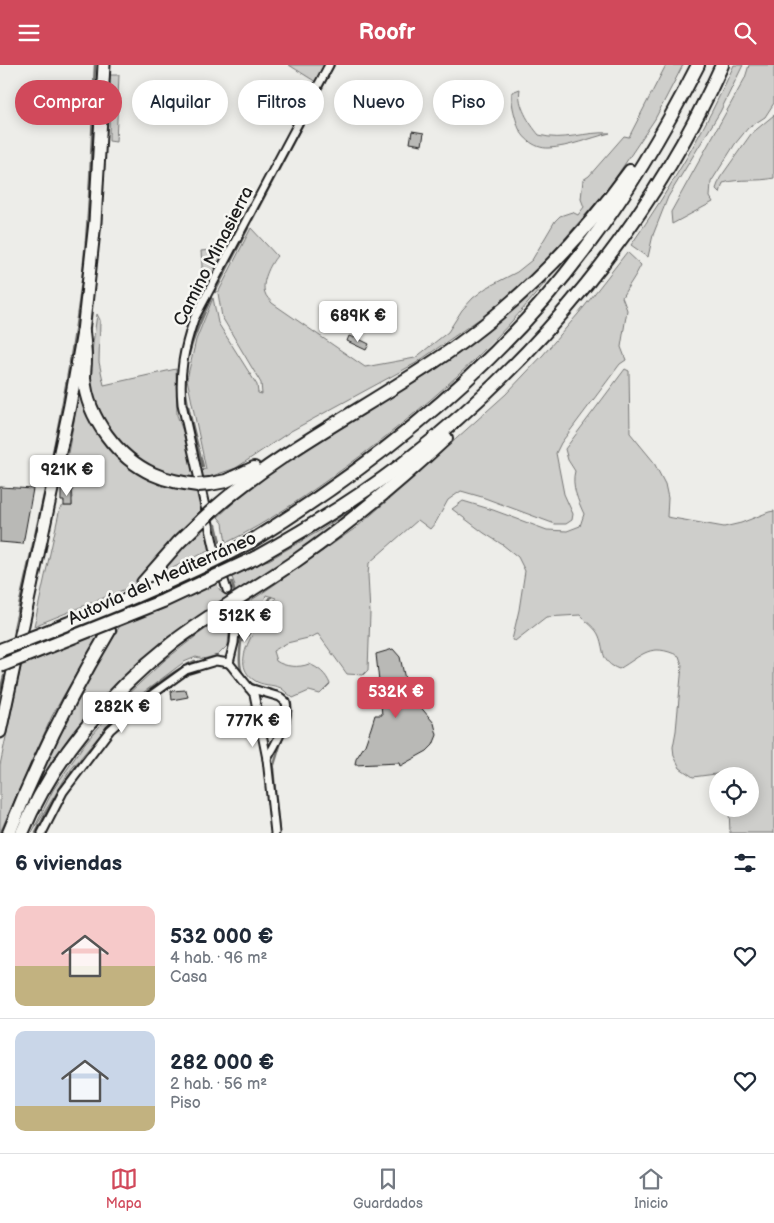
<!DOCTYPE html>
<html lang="es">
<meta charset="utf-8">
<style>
:root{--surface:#fff;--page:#f2f2f3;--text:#1f2937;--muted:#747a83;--line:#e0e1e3;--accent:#d1495b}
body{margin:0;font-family:"Balsamiq Sans",sans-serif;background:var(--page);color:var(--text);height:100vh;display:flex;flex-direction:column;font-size:19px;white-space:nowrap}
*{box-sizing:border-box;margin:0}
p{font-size:16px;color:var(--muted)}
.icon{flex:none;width:28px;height:28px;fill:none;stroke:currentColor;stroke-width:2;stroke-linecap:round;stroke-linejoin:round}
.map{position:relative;height:768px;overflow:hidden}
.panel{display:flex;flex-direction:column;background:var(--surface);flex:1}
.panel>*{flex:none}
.hud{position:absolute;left:15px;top:15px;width:500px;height:45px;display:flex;gap:10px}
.tools{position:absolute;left:709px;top:702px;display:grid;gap:10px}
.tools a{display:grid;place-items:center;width:50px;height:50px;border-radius:50%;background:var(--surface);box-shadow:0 2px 12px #0003;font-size:25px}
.price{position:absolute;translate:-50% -42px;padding:0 11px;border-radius:5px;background:#fff;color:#222;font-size:16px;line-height:32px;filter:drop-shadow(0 1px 2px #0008)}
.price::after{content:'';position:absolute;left:50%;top:30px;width:15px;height:11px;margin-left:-8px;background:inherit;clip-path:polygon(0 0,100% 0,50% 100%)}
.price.selected{background:var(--accent);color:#fff}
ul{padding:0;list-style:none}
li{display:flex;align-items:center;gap:15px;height:125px;padding:0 15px}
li+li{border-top:1px solid var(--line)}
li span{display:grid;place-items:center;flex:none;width:140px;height:100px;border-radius:10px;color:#555}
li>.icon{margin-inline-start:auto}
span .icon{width:60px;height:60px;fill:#fffc;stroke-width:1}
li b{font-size:21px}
h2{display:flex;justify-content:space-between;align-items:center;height:60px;padding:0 15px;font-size:21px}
.tag{padding:0 18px;border-radius:22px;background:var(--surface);box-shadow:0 2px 12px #0003;font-size:18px;line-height:45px}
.tag.selected{background:var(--accent);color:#fff}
header{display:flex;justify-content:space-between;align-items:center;height:65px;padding:0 15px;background:var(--accent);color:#fff;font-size:22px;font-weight:700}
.tab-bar{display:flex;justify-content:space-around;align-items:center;height:70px;border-top:1px solid var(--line);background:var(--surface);font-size:14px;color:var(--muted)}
.tab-bar a{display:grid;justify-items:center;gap:2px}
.tab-bar .selected{color:var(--accent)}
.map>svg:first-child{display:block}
.green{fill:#cececb;stroke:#757574}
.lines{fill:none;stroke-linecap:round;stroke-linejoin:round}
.stream{stroke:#6f6f6d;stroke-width:2.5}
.building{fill:#b9b9b6;stroke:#1c1c1c}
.minor-tunnel{stroke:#c3c3c0;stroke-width:7;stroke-dasharray:7 3.5;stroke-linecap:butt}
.minor-casing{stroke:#1c1c1c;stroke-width:11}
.trunk-casing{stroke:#1c1c1c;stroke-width:15}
.motorway-casing{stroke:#1c1c1c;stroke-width:16}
.minor{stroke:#f6f6f2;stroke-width:7}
.trunk{stroke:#f6f6f2;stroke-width:11}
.motorway{stroke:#f6f6f2;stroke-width:12}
.motorway-bridge-casing{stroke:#1c1c1c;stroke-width:16;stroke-linecap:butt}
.motorway-bridge{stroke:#f6f6f2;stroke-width:12}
.labels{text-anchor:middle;stroke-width:5;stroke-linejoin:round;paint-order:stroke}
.street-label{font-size:18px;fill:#1c1c1c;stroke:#f6f6f2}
</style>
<header><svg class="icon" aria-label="menu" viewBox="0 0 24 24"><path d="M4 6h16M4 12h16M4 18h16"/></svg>Roofr<svg class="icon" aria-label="search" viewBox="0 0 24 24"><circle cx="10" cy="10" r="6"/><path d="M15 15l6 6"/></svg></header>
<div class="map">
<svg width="774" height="768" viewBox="0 0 774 768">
<rect width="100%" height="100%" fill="#edede9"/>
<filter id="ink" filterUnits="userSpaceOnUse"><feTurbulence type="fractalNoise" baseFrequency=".02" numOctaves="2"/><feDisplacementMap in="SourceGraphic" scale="10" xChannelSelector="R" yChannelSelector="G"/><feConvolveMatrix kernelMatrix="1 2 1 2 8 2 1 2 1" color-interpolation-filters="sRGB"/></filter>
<g filter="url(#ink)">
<!-- green -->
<g class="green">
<polygon points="289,0 325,0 316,17"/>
<path d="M666,0H683L655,54L608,124L547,194L513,226L485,250L416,298L291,366L236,403L203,414L202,405L206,404L187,314L196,275L213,233L218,258L257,320L258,328L262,329L261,318L222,252L218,228L251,163L277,191C270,199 261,218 265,228C266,232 270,235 272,238L365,302L415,293L448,267L462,245L473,233L486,223L517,207L532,195L555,156L560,151L572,147L578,150L584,142L581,134L583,115L589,111L624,71L629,72Z"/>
<path d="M734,0H743L720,47L668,132L653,170L648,192L631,180C670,124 706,63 734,0Z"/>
<polygon points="749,0 774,0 774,38 765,52 748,63 735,79 711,117 710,132 713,137 672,159 671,147 745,13"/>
<polygon points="110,10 119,10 116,77 109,76"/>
<path d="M520,24C517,40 529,58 539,70C563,77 586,66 610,68C590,73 569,82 549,83C534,84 520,71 517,58C514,48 511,38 512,27Z"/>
<path d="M774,50V113C757,117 740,113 723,118L720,128L716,124L720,113L751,69Z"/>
<polygon points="228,183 199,237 202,201 201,186"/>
<path d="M627,187L641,200C636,211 628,221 622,232L627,245L621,282L626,295L620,299L561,378L556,388L564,429L573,449L572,455L566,459H555L482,432L461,426L448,435L436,457L430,464L418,455L369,498L368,510L370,548L368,605L363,610L347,609L318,569L308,573L287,578L273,586L276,596C285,602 299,603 309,599C319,603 326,609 330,619L320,629L309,626L293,633C289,630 285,626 281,623C272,619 262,621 254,615C225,595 265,553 276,533L266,530L261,545L244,572L246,559L243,548L230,555L228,580L218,590L203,594L196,592L184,597L140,630L109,659L69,707L32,768L53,725L85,678L128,629L165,595L200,568L226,550L258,531L357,462L417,410L437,391L506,329L543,290L584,242Z"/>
<path d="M552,209C494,283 423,345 347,401C308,429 269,457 226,478L223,458L218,452L253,420L284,398L437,304L493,261Z"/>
<path d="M97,249L100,255L99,297L104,320L176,304L177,350L185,372L197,414C184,413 171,411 159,406C127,391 96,359 92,322C89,298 94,273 97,249Z"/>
<path d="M625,304L629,306L630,368L653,396L665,419L668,433L667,452L724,462L741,458L769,447L774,446V768H730L729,744H750V711H727L723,708L693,712L680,703L674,691L673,682L676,666L682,600L679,591C650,577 643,590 619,604C600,597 605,586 599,571C596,563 585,556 580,550L546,552L515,576L512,575L519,545L525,506L518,492L503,480L484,468L452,444L463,436L493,445L547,465L567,466L580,461L584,449C578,436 571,420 575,406L568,395L565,384Z"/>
<polygon points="80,325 86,343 160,418 171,422 199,426 202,444 159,488 133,521 34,561 60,443 64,441 72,441 72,437 68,437 68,433 73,433 72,425 61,425"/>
<polygon points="383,423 333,465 166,575 138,599 107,629 87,652 25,749 32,729 56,675 80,630 121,559 216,519 222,528 235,520 231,510 257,498 269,495 286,485 321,465"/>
<polygon points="207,455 210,485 154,512"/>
<polygon points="101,566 77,607 52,651 0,768 0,700 22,597"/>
</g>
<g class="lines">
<!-- stream -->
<g class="stream">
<polyline points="252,155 334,0"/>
<polyline points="215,227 248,163"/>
<path d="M203,402C197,376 186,343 185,318C184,291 200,257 211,233"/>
<polyline points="216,460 220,477"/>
<polyline points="232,517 235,529"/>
<path d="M241,552C245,570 235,594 243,610C257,635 306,613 287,661"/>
<path d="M14,564C37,461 62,358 77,253C90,169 91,84 95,0"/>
<polyline points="239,578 246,573 271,532"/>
<polyline points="0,626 4,611"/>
<path d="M115,657C138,633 165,610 195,596"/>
<path d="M36,768C53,732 77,697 104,668"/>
<polyline points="279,768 273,703 283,671"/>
</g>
</g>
<!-- building -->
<g class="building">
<polygon points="412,66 424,68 422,80 410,78"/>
<polygon points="349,271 354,273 355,272 369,279 366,285 347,276"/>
<polygon points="0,422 33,424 23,479 0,477"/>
<polygon points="72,424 72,441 64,441 64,436 61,436 61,425"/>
<polygon points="393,584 400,592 408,627 434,658 437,670 433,680 427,686 400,701 399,698 355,700 356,694 365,680 371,663 375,650 382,650 381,639 377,638 380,626 376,589"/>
<polygon points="186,625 188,632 172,635 171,626"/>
</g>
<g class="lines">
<!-- minor-tunnel -->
<polyline class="minor-tunnel" points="227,525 236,553"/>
<!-- minor casing -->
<g class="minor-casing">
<g id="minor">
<path d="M227,525L215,486L182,339C179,307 184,284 194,254L329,0"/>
<polyline points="229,598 254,629 267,694 275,768"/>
<polyline points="229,598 234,578 236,553"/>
<path d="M249,623L280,632L286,637C290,656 276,678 267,694"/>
<polyline points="42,768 63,727 110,665 139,639 186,605 216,596 229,598"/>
</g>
</g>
<!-- trunk casing -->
<g class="trunk-casing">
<polyline id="trunk" points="0,667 70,340 83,267 95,157 104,0"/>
</g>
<!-- motorway casing -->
<g class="motorway-casing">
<g id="motorway">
<path d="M83,267C84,276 85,285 85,294C85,300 84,307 84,313C87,353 118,393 153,409C168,416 183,418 198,420"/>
<polyline points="210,419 226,416 254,403"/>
<path d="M214,444C287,380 375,339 454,283C522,234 581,174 630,106"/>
<path d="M250,477C376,399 496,304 585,184C629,126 665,65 698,0"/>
<path d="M255,493C305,465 355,435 401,400C537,296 652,156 722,0"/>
<polyline points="143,518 179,477 203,454"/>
<path d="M9,768C37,697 70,631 109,566"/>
<path d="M22,768C52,695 109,628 171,579C211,548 255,524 297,495C350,458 399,417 446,373"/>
</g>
</g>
<!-- minor -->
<use href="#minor" class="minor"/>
<!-- trunk -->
<use href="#trunk" class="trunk"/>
<!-- motorway -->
<use href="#motorway" class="motorway"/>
<!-- motorway-bridge casing -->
<g class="motorway-bridge-casing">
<g id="motorway-bridge">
<polyline points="198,420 210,419"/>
<polyline points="203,454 214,444"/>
<path d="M0,585C85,552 170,520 250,477"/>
<polyline points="0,601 163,536 255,493"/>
</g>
</g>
<!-- motorway-bridge -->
<use href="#motorway-bridge" class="motorway-bridge"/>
</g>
</g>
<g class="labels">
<!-- street labels -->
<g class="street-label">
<text transform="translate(213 191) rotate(-63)" y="6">Camino Minasierra</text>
<text transform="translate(162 513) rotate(-24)" y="6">Autovía del Mediterráneo</text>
</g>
</g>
</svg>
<div class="tools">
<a><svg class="icon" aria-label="locate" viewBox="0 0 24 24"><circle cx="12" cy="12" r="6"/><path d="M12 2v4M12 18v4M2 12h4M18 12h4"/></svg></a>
</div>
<b class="price" style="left:358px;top:278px">689K €</b>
<b class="price" style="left:67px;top:432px">921K €</b>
<b class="price" style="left:245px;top:578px">512K €</b>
<b class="price selected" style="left:396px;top:654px">532K €</b>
<b class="price" style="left:122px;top:669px">282K €</b>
<b class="price" style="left:253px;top:683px">777K €</b>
<div class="hud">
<a class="tag selected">Comprar</a>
<a class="tag">Alquilar</a>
<a class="tag">Filtros</a>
<a class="tag">Nuevo</a>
<a class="tag">Piso</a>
</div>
</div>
<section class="panel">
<h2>6 viviendas<svg class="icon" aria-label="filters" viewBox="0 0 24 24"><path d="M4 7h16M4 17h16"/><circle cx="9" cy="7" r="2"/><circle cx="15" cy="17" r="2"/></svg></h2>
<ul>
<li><span style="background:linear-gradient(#f6c9c9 60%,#c2b280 0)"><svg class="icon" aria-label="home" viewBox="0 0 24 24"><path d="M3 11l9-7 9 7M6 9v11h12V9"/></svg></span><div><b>532 000 €</b><p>4 hab. · 96 m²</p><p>Casa</p></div><svg class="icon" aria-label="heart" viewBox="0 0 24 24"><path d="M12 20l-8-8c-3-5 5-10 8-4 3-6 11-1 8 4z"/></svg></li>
<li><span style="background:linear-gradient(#c9d6e8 75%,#c2b280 0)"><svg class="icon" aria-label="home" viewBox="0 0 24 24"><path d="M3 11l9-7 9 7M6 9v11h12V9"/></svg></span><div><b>282 000 €</b><p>2 hab. · 56 m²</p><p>Piso</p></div><svg class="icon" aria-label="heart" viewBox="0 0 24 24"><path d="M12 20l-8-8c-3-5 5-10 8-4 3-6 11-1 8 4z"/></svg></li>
</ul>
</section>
<nav class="tab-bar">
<a class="selected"><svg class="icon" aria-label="map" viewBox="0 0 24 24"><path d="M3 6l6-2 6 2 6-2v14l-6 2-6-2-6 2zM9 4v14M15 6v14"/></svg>Mapa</a>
<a><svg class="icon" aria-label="saved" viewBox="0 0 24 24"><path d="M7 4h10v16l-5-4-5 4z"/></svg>Guardados</a>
<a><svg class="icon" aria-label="home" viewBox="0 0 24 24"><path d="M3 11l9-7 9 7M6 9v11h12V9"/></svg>Inicio</a>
</nav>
